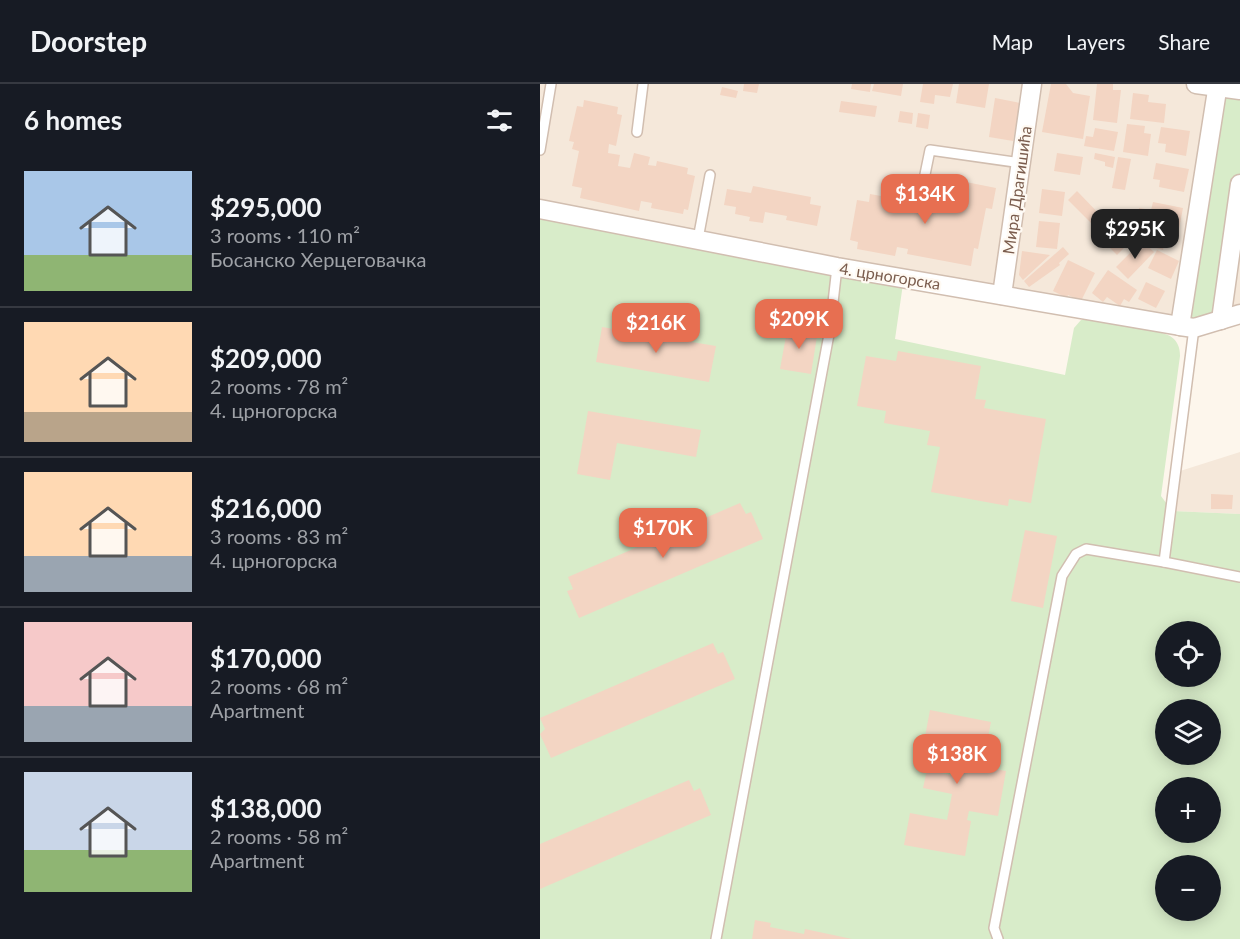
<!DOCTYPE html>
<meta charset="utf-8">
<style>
:root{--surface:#171b24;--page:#242831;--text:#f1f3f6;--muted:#9ea1a6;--line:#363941;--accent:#e76f51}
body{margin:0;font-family:Lato,sans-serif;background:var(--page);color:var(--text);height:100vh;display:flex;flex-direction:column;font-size:22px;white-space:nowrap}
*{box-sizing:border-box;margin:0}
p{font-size:20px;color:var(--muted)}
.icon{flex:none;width:33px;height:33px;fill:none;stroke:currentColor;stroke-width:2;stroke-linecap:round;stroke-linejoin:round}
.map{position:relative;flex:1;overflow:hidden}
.sheet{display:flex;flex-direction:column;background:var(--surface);width:540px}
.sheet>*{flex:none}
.tools{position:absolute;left:615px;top:537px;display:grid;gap:12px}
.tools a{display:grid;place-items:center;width:66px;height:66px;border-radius:50%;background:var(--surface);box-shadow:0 3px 15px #0003;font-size:30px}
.price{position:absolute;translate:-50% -51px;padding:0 14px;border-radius:12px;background:var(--accent);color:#fff;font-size:20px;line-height:39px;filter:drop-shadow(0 2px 3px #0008)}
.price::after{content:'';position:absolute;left:50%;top:36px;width:18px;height:14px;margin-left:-9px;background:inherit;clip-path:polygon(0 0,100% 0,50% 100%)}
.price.current{background:#222;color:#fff}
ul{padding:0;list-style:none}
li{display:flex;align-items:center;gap:18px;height:150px;padding:0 24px}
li+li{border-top:2px solid var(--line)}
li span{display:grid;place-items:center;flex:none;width:168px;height:120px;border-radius:0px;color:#555}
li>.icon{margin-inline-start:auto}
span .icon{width:72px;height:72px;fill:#fffc;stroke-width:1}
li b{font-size:26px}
h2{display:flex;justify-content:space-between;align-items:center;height:72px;padding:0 24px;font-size:26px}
header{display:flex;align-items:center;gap:36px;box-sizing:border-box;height:84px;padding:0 30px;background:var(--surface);border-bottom:2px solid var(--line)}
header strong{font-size:28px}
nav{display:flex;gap:33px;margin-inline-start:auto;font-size:21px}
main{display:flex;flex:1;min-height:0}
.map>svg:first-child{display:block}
.residential{fill:#f5e8da}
.green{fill:#d8ecc9;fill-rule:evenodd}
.building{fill:#f3d5c3}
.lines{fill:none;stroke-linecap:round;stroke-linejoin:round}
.lane-casing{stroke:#d1beb0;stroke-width:12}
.street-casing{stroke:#d1beb0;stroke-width:21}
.lane{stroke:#fff;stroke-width:9}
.street{stroke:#fff;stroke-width:18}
.labels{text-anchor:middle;stroke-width:4.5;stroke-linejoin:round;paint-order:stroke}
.street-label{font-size:16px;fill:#7a5c4d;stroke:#fffaf3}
</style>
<header>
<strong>Doorstep</strong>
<nav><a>Map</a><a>Layers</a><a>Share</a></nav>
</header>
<main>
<section class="sheet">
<h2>6 homes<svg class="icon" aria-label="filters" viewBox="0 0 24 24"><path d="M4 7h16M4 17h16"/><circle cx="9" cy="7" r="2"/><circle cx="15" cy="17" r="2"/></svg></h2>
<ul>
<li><span style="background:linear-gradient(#a9c7e8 70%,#8fb573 0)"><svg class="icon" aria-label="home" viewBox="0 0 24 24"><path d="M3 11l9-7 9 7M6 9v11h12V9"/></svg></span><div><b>$295,000</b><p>3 rooms · 110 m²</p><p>Босанско Херцеговачка</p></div></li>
<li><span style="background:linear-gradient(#ffd9b3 75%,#b9a48a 0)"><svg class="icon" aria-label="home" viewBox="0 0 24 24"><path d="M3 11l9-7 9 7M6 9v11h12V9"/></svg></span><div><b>$209,000</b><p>2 rooms · 78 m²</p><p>4. црногорска</p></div></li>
<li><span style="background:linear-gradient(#ffd9b3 70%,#9aa5b1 0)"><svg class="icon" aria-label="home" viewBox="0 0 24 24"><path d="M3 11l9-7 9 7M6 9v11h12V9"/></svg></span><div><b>$216,000</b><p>3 rooms · 83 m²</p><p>4. црногорска</p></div></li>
<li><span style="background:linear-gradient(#f6c9c9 70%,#9aa5b1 0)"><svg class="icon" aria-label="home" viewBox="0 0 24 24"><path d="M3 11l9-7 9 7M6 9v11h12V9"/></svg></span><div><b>$170,000</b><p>2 rooms · 68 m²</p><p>Apartment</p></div></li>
<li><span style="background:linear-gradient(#c9d6e8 65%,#8fb573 0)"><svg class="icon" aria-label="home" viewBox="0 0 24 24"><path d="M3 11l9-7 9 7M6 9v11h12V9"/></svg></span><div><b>$138,000</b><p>2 rooms · 58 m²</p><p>Apartment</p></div></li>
</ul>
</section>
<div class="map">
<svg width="700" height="855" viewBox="0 0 700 855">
<rect width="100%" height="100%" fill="#fdf6ec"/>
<!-- residential -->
<g class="residential">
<polygon points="0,0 700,0 700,230 654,244 0,125"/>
<polygon points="700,368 700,430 632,427 637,388"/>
</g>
<!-- green -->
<g class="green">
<polygon points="678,0 700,0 700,100 681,236 640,242"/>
<path d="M0,125L364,193L355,255L525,291L534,244L541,236C553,235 621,246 630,252C638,257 640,264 640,272L621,412L632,427L700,430V855H0ZM626,548H670V592H626ZM626,626H670V670H626ZM626,704H670V748H626ZM626,782H670V826H626Z"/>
</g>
<!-- building -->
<g class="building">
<polygon points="204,0 219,0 217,9 203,7"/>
<polygon points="312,0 331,0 330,8 311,5"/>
<polygon points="334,0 363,0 361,12 332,7"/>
<polygon points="383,0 413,0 410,13 395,11 394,20 380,18"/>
<polygon points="419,0 449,0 445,24 416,19"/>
<polygon points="511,0 526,0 533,9 550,12 543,55 502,48"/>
<polygon points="557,0 573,0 573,6 581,6 577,39 553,36"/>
<polygon points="182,3 198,7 196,14 180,11"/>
<polygon points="593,9 609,11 608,18 626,20 624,39 590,35"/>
<polygon points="455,14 480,19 473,57 449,53"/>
<polygon points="44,16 78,23 77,30 82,31 76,62 69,60 68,69 80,71 78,82 90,84 94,69 110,73 108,81 116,82 117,77 148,84 147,90 155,92 148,126 144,125 143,130 111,124 112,119 101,117 99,127 40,114 42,104 32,102 39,67 32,65 34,58 29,57 37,22 43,23"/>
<polygon points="301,17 337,22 335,33 299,28"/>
<polygon points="360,27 373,29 372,40 358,38"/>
<polygon points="378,29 390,31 388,45 376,43"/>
<polygon points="587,40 605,42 604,49 611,50 608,72 583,68"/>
<polygon points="621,43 650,47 646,72 625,68 626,60 618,59"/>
<polygon points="555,44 578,48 574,67 544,62 546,52 553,53"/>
<polygon points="517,69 543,73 540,91 514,87"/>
<polygon points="555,69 575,73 573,84 565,82 565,78 554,75"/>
<polygon points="578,73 591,75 585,106 572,104"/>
<polygon points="616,79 649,85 644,108 619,103 620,96 613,95"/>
<polygon points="411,95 456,104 452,125 446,124 438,165 434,164 431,182 367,170 368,165 357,163 355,172 317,165 318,158 310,156 317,116 329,118 330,110 374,118 372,125 381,127 382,122 405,126"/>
<polygon points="213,102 271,113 270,120 281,122 277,142 246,136 247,132 225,128 223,139 209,137 210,133 195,130 196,123 184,121 187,105 211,109"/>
<polygon points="502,105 525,108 522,132 499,129"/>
<polygon points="537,107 562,133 553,141 528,116"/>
<polygon points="613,118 643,124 638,150 627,147 625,153 604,149 605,144 595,142 599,124 611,126"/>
<polygon points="585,127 597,129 594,144 599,146 599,150 581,147"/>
<polygon points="499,137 520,139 517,165 496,163"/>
<polygon points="572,140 590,158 577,171 559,153"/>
<polygon points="615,155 625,157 623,166 613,163"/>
<polygon points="602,157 614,168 588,195 576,183"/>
<polygon points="523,163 529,170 519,179 520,181 489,203 484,197"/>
<polygon points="617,166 639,177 631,195 608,184"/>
<polygon points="482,167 510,171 483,196 479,191"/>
<polygon points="528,176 555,189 541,217 528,211 527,214 513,207"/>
<polygon points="568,186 597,206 589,218 584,215 580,222 567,213 563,218 552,209"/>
<polygon points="606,198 625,207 616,224 598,215"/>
<polygon points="248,241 278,246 271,290 240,285"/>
<polygon points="62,243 176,262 169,298 56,278"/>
<polygon points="358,267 441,282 435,315 446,316 444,324 506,335 491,419 469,415 468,422 391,408 400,363 387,361 390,347 344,339 346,327 317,322 326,272 356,277"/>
<polygon points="48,327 161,346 156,373 77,359 70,396 37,390"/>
<polygon points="671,410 693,411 692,425 671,425"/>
<polygon points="200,419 206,430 211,428 223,455 39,534 27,507 33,505 28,493"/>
<polygon points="485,446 517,452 503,524 471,517"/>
<polygon points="173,559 178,570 183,568 195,595 11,674 0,650 5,645 0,634"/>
<polygon points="390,626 451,638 444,673 439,672 437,682 466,687 458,732 429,727 427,736 431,737 425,772 364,761 370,729 407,736 412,710 383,704 387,686 415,692 420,665 384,658"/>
<polygon points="149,696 154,707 160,704 171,731 0,805 0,760"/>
<polygon points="215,836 231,839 230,843 264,850 265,845 312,855 212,855"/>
</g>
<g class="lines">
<!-- lane casing -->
<g class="lane-casing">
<g id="lane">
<polyline points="97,48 103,0"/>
<polyline points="0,66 11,0"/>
<polyline points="382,105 390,66 481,79"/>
<polyline points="158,155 170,91"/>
<polyline points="624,478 700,493"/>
<polyline points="176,855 290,245 297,183"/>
<polyline points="458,855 454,844 522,492 536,470 546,465 624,478 654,244"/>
</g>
</g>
<!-- street casing -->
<g class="street-casing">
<g id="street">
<polyline points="656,0 700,6"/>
<polyline points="0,125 297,183 640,242 654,244 700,230"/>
<polyline points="462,211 492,0"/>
<polyline points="681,236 700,100"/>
<polyline points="640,242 678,0"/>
</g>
</g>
<!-- lane -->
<use href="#lane" class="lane"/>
<!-- street -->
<use href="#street" class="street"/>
</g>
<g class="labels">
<!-- street labels -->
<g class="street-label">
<text transform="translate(477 106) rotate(-82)" y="6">Мира Драгишића</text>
<text transform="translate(350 192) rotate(9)" y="6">4. црногорска</text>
</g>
</g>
</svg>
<div class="tools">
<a><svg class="icon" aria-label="locate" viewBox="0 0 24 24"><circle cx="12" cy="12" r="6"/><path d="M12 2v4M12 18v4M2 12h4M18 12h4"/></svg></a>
<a><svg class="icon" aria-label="layers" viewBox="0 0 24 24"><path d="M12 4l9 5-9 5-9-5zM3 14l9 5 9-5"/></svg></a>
<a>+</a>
<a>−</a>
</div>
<b class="price" style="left:385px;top:141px">$134K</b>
<b class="price current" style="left:595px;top:176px">$295K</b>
<b class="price" style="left:259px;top:266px">$209K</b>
<b class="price" style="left:116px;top:270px">$216K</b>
<b class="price" style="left:123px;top:475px">$170K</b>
<b class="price" style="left:417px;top:701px">$138K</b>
</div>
</main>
